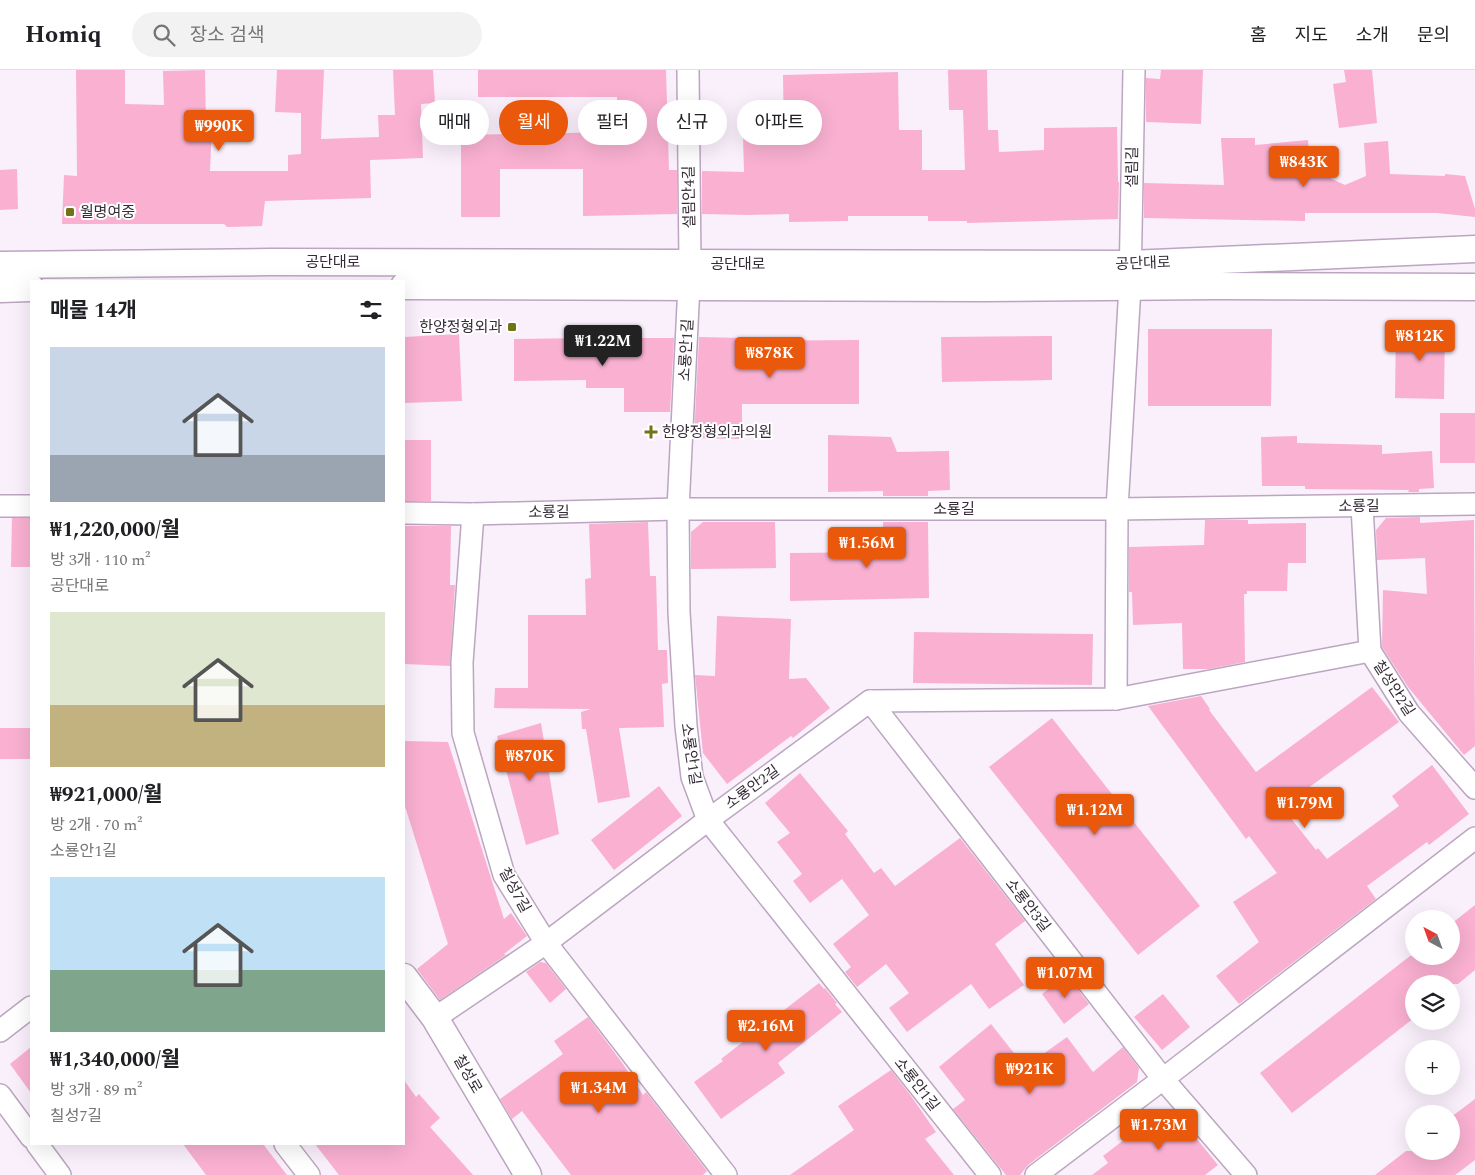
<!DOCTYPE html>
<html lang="ko">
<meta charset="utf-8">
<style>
:root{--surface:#fff;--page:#f2f2f2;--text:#202124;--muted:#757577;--line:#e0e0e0;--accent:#ea580c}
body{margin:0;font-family:Spectral,"Noto Sans KR",serif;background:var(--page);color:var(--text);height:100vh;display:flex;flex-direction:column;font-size:19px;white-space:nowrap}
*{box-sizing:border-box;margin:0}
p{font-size:16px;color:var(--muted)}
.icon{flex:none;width:28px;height:28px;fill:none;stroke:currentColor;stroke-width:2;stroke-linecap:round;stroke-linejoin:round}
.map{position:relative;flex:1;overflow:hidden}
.drawer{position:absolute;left:30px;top:210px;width:375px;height:865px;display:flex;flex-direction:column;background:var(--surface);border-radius:0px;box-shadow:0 5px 20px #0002}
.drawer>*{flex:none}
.guide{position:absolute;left:420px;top:30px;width:475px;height:45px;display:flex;gap:10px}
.needle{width:32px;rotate:319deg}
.fabs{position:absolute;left:1405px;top:840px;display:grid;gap:10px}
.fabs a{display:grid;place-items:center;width:55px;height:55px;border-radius:50%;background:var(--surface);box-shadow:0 5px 20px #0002;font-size:25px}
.price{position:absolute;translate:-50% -42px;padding:0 11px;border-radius:5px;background:var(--accent);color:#fff;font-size:16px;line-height:32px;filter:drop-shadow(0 1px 2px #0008)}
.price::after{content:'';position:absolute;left:50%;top:30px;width:15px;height:11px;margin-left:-8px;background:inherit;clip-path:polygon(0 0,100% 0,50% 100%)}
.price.current{background:#222;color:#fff}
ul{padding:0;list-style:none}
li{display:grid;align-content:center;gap:10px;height:265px;padding:0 20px}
li span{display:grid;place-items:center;height:155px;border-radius:0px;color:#555}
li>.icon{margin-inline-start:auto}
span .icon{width:90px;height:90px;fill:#fffc;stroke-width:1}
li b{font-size:21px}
h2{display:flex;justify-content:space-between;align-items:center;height:60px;padding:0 20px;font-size:21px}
.tag{padding:0 18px;border-radius:22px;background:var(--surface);box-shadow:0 5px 20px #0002;font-size:18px;line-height:45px}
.tag.current{background:var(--accent);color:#fff}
header{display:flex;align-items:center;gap:30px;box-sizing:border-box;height:70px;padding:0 25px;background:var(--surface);border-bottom:1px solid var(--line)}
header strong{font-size:24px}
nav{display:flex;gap:28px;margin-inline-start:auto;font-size:18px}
.search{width:350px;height:45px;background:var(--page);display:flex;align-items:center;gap:12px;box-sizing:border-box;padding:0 18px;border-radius:28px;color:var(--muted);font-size:19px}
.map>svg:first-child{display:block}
.building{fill:#f9b0d1}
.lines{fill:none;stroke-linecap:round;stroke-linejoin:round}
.minor-casing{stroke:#bca5c1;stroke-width:24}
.tertiary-casing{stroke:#bca5c1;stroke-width:29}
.minor{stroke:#fff;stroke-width:21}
.tertiary{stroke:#fff;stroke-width:26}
.poi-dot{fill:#717318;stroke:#fff;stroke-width:2}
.labels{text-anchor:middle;stroke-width:4;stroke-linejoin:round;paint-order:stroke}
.street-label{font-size:15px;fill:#362c38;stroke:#fff}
.poi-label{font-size:15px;fill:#362c38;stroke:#fff;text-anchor:start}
</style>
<header>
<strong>Homiq</strong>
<div class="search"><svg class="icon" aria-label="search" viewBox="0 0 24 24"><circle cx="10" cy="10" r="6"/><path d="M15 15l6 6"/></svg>장소 검색</div>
<nav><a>홈</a><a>지도</a><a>소개</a><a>문의</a></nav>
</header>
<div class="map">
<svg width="1475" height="1105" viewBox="0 0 1475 1105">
<rect width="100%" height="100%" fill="#faf0fc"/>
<!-- building -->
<g class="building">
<polygon points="76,0 125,0 125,34 164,35 163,1 205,0 206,56 212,56 210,101 288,101 288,85 301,84 301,43 275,42 277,0 324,0 321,69 379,67 378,45 395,45 393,0 433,0 435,33 421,34 423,88 370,90 371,128 265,131 262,156 227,157 224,154 62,154 64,105 77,106"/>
<polygon points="478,0 666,0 669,100 677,100 677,144 583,146 583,99 500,99 500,147 461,147 461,65 617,62 617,27 478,27"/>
<polygon points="948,0 987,0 988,60 998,60 999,82 1044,80 1044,58 1117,57 1118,112 1119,112 1118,149 967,153 967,151 928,151 928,146 848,146 848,151 789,152 789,144 748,145 702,144 702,101 744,102 743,67 784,66 783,5 898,2 899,60 922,60 922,100 965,100 963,40 949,40"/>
<polygon points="1161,0 1203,0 1201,54 1146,52 1146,8 1160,9"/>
<polygon points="1344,0 1372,0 1377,53 1339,58 1333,14 1346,12"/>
<polygon points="1221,68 1255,68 1255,75 1308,70 1310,99 1345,115 1366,106 1364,73 1388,71 1390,104 1445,106 1445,104 1465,106 1475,139 1475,147 1437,143 1305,143 1305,151 1144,148 1144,113 1224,115"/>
<polygon points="17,99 18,139 0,140 0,100"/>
<polygon points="1396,255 1445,255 1444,329 1395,328"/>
<polygon points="1148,259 1272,259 1271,336 1148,336"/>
<polygon points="459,264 462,331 404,333 404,267"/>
<polygon points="1052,266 1052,310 942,312 941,267"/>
<polygon points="699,267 744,268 744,271 859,270 859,334 742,334 742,369 694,368"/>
<polygon points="586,268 674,268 670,342 624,342 624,318 586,318 586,310 514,311 514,269"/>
<rect x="1440" y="343" width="35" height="50"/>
<polygon points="828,365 891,367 897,382 949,381 950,420 928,421 928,426 883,426 883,421 828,422"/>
<polygon points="1297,366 1297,373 1382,375 1382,384 1432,381 1434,418 1419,419 1419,422 1408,422 1409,420 1305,419 1305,416 1262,416 1261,367"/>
<rect x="404" y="370" width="27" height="61"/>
<polygon points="1420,447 1420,453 1474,450 1475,676 1464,685 1408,617 1382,577 1383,520 1427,524 1425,488 1377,490 1376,460 1386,448"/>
<polygon points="12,448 31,448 31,497 11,497"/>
<polygon points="1205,450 1248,450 1248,454 1306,453 1306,493 1288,493 1287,521 1247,521 1247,524 1244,524 1245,592 1209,599 1183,599 1182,553 1133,555 1132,522 1129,522 1129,477 1204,475"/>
<polygon points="648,452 650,506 656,506 658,580 667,580 668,613 662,614 664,657 619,658 630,727 598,733 586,659 582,659 581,642 591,639 494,638 495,618 528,618 528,545 586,545 585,509 591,508 589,454"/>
<polygon points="703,452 775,452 776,498 691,499 691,462"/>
<polygon points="883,452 928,452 929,528 790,531 790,483 884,482"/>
<polygon points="404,456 451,456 450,515 455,515 450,596 404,594"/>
<polygon points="717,546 791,549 789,609 806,608 830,638 793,668 791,666 727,714 703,683 695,605 715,606"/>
<polygon points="914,562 1093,564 1092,615 913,613"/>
<polygon points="1372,617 1399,652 1282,737 1316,780 1318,778 1327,789 1399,736 1392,726 1432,695 1469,744 1429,775 1427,772 1367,816 1376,829 1239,934 1216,906 1259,872 1233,832 1277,803 1249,766 1246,769 1148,636 1201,626 1210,639 1209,640 1256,702"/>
<polygon points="1052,648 1200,836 1138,885 989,697"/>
<polygon points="541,653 559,764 526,775 497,666"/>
<rect x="0" y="658" width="31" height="31"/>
<polygon points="404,671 448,672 504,849 511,843 527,866 504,884 506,885 440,930 417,899 448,874 404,733"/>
<polygon points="800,703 848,761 845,764 874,803 881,798 895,816 960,768 1025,851 995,874 1024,915 989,939 971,914 907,962 889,938 909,923 886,894 857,917 845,902 851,897 833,874 869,845 842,809 810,833 793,811 802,804 777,772 790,763 765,733"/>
<polygon points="659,716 682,746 614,800 591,770"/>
<polygon points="1475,835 1475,900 1458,914 1414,914 1414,948 1292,1043 1260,1003 1410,886 1451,886 1451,854"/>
<polygon points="540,892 546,893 566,919 550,933 526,902"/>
<polygon points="1067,905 1089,934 1064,954 1042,924"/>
<polygon points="819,913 824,919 825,918 837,933 835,934 842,942 778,993 785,1003 721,1049 694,1012 723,991 721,989"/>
<polygon points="1163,924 1190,957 1162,980 1134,947"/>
<polygon points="588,947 623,994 643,1025 646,1022 707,1101 703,1105 571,1105 522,1041 512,1049 500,1029 563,984 554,971"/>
<polygon points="991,954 1025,997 1067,967 1093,1002 1123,977 1139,998 1137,1012 1028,1095 1020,1105 1006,1105 953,1039 965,1030 939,997"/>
<polygon points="31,977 31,1023 10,994"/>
<polygon points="891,1000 911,1026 936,1062 925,1069 954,1105 790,1105 854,1060 838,1036"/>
<polygon points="404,1010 416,1027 419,1024 440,1048 430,1057 473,1105 339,1105 315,1074 404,1074"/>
<polygon points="1475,1029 1475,1090 1455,1105 1375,1105 1406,1081 1451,1081 1451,1047"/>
<polygon points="1160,1042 1179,1047 1218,1095 1205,1105 1092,1105 1108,1093 1103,1086"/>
<polygon points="183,1074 263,1074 287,1105 206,1105"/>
</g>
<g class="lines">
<!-- minor casing -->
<g class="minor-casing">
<g id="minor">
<polyline points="688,0 690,194 678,439 679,542 686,656 692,707 708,750 990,1105"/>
<polyline points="0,436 31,436"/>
<polyline points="1362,436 1370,581 1409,643 1475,718"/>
<polyline points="404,443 473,444 678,439 1117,439 1475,434"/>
<polyline points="473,444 462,592 463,663 504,805 546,873 726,1105"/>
<polyline points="1116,629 1117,439 1130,216 1134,0"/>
<polyline points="870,631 1163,1009 1246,1105"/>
<polyline points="435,948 546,873 708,750 870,631 1116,629 1370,581"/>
<polyline points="0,961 31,937"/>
<polyline points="0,1025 31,1067"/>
<polyline points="37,1074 60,1105"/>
<polyline points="285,1074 309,1105"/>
<polyline points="1036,1105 1163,1009 1475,768"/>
</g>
</g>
<!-- tertiary casing -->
<g class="tertiary-casing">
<g id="tertiary">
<polyline points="0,195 271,192 1130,194 1475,179"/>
<polyline points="404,216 983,218 1217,216 1475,217"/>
<polyline points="0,219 31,218"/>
<polyline points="404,907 435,948 528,1105"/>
</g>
</g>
<!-- minor -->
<use href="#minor" class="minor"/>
<!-- tertiary -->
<use href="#tertiary" class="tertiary"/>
</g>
<!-- markers -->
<g class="poi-dot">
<rect x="65" y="137" width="10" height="10" rx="2.5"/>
<rect x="507" y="252" width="10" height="10" rx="2.5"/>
<path d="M648.5 354.5h5v5h5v5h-5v5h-5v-5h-5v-5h5z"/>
</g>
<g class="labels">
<!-- street labels -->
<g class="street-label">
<text transform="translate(1132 97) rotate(-89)" y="5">설림길</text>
<text transform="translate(689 127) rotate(-91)" y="5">설림안4길</text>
<text x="333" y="197">공단대로</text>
<text transform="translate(1143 193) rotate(-2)" y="5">공단대로</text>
<text x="738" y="199">공단대로</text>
<text transform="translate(686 280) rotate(-87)" y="5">소룡안1길</text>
<text transform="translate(1359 436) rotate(-1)" y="5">소룡길</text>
<text x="954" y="444">소룡길</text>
<text transform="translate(549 442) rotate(-1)" y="5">소룡길</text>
<text transform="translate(1394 618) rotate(57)" y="5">칠성안2길</text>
<text transform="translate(691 684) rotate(81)" y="5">소룡안1길</text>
<text transform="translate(752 717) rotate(-36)" y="5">소룡안2길</text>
<text transform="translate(515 820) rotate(61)" y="5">칠성7길</text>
<text transform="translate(1028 835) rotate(52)" y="5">소룡안3길</text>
<text transform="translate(468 1004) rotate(60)" y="5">칠성로</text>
<text transform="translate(917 1014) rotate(52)" y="5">소룡안1길</text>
</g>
<!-- poi labels -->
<g class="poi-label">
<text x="80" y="147">월명여중</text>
<text x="502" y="262" text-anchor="end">한양정형외과</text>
<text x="662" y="367">한양정형외과의원</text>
</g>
</g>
</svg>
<div class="fabs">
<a><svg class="needle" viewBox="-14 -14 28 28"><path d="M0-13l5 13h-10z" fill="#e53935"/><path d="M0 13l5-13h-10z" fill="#757577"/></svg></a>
<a><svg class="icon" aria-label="layers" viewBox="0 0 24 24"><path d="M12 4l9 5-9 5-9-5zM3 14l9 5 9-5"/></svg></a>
<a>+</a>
<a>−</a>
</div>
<b class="price" style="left:219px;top:82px">₩990K</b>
<b class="price" style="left:1304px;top:118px">₩843K</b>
<b class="price" style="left:1420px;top:292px">₩812K</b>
<b class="price current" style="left:603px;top:297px">₩1.22M</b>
<b class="price" style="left:770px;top:309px">₩878K</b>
<b class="price" style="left:867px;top:499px">₩1.56M</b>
<b class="price" style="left:530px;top:712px">₩870K</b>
<b class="price" style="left:1305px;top:759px">₩1.79M</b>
<b class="price" style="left:1095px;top:766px">₩1.12M</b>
<b class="price" style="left:1065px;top:929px">₩1.07M</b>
<b class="price" style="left:766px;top:982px">₩2.16M</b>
<b class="price" style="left:1030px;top:1025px">₩921K</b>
<b class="price" style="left:599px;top:1044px">₩1.34M</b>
<b class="price" style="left:1159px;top:1081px">₩1.73M</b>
<div class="guide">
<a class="tag">매매</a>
<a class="tag current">월세</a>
<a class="tag">필터</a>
<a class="tag">신규</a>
<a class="tag">아파트</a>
</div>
<section class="drawer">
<h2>매물 14개<svg class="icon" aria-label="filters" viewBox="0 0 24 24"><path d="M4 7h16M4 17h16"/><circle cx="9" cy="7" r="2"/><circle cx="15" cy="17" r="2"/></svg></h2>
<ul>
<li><span style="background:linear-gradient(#c9d6e8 70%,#9aa5b1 0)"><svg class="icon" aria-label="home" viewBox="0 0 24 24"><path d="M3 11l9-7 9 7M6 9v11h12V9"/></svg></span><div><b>₩1,220,000/월</b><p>방 3개 · 110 m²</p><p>공단대로</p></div></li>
<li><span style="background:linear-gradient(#dfe7d0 60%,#c2b280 0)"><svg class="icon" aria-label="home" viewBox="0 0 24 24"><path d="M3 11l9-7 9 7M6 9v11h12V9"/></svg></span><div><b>₩921,000/월</b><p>방 2개 · 70 m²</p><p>소룡안1길</p></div></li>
<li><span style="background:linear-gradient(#bfe0f5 60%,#7fa58c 0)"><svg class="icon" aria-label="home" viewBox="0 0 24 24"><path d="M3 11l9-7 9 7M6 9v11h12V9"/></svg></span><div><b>₩1,340,000/월</b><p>방 3개 · 89 m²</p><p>칠성7길</p></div></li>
</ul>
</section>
</div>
